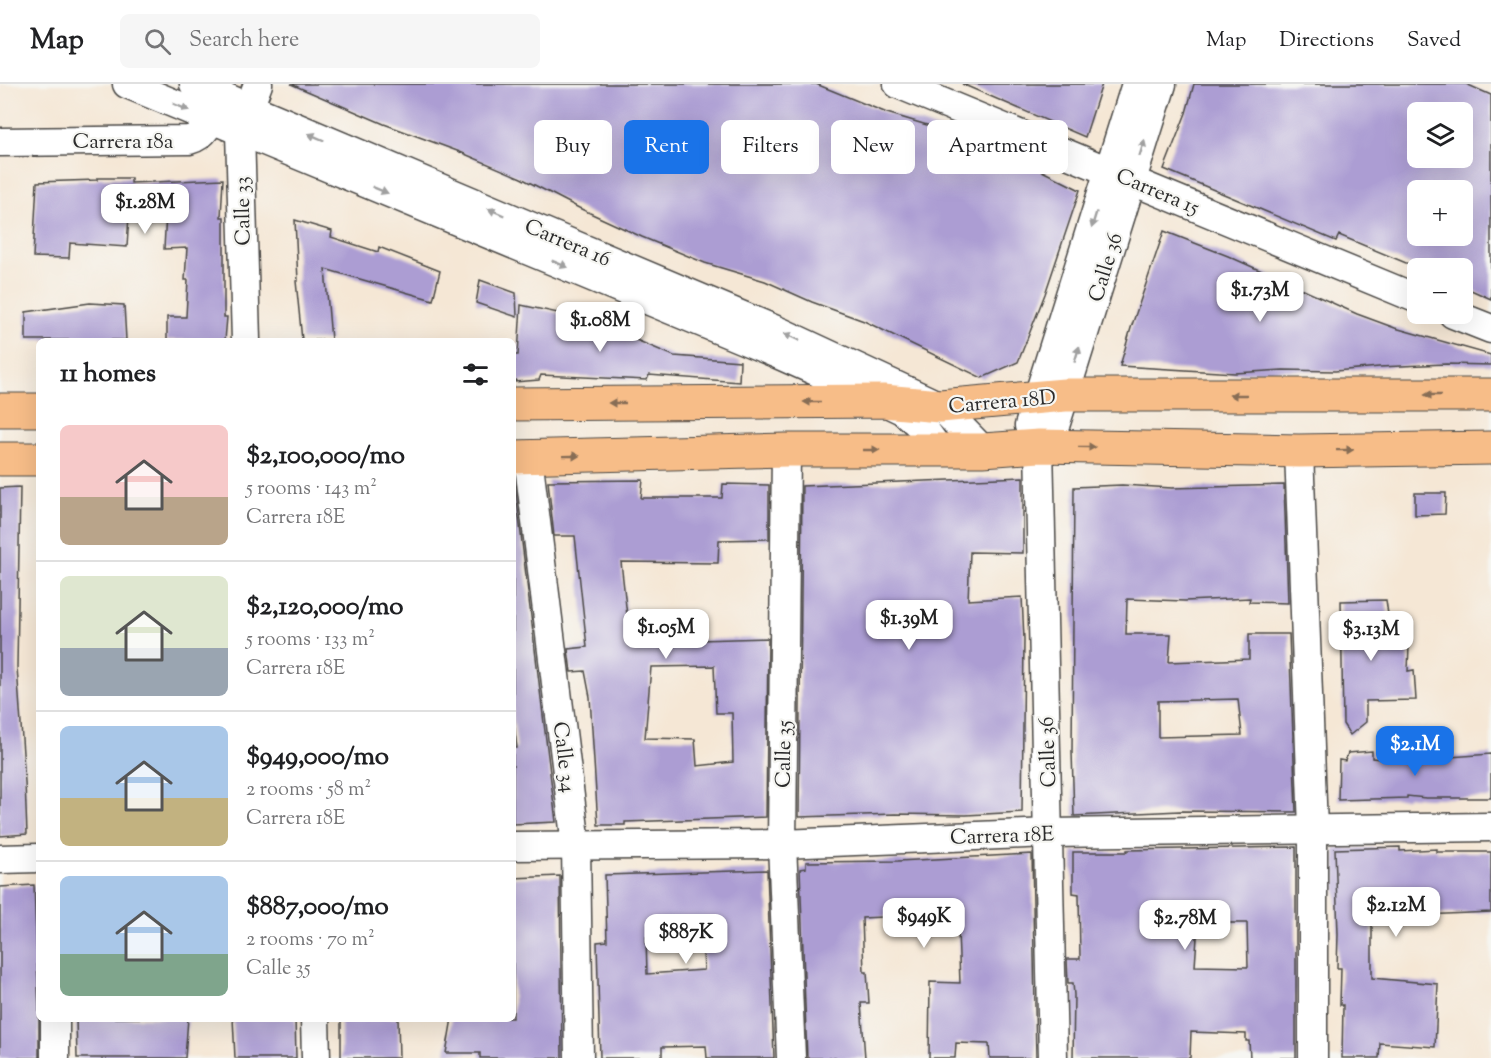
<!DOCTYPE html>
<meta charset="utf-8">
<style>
:root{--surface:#fff;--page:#f6f6f6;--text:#202124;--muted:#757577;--line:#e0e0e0;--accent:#1a73e8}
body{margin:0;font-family:"Sorts Mill Goudy",serif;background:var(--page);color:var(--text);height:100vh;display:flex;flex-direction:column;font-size:22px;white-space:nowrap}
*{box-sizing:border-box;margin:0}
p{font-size:20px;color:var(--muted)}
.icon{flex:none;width:33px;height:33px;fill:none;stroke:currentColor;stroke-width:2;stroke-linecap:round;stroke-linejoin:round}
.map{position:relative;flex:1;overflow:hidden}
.details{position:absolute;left:36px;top:254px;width:480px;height:684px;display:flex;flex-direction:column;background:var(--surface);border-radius:9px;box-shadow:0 6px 24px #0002}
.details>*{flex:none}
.hud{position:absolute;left:534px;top:36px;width:570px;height:54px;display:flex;gap:12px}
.controls{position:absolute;left:1407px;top:18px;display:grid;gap:12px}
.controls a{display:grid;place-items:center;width:66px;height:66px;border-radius:9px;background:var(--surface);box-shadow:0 6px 24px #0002;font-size:30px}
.price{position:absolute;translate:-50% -51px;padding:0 14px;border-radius:12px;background:#fff;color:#222;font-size:20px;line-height:39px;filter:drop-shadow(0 2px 3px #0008)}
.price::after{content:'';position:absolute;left:50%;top:36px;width:18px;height:14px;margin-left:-9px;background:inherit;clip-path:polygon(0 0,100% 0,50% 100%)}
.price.active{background:var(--accent);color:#fff}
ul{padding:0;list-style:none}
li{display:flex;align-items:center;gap:18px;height:150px;padding:0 24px}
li+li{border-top:2px solid var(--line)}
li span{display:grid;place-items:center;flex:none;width:168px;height:120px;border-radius:9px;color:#555}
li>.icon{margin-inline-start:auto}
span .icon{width:72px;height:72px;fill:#fffc;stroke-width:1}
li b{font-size:26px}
h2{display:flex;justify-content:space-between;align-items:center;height:72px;padding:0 24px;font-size:26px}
.tag{padding:0 21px;border-radius:9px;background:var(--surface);box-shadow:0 6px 24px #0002;font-size:21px;line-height:54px}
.tag.active{background:var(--accent);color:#fff}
header{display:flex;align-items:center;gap:36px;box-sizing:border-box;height:84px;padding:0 30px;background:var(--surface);border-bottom:2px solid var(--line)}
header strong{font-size:28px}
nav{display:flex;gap:33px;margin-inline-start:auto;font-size:21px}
.search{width:420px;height:54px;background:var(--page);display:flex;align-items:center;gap:15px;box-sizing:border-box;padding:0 21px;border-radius:9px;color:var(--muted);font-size:22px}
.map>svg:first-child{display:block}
.building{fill:#ac9dd3;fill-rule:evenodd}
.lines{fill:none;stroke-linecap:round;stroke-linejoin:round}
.minor-casing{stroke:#494744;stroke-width:31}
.major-casing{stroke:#494744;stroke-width:35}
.minor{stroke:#fff;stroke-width:28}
.major{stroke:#f7bd88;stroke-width:33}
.oneway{fill:#a0a0a0}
.oneway2{fill:#876d55}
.labels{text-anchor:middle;stroke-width:4.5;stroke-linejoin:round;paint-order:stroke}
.street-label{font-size:21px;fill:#2b2b2b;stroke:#f6f6f2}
</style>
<header>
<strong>Map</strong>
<div class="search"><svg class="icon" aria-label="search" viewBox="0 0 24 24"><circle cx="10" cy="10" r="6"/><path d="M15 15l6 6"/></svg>Search here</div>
<nav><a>Map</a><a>Directions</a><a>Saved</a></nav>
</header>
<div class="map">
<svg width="1491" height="974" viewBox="0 0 1491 974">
<rect width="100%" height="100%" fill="#f6f6f2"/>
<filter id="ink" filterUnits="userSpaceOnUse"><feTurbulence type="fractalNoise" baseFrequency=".0167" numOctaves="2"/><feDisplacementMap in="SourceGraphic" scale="12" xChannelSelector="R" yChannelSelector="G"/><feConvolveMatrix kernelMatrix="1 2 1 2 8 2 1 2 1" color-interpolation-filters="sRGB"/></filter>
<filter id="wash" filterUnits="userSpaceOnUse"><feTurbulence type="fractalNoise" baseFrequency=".008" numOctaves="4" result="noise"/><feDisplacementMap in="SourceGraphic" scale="24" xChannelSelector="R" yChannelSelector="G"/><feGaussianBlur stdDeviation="1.35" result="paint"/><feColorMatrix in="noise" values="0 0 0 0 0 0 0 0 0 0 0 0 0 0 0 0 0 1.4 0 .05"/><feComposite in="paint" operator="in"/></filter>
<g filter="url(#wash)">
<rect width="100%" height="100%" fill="#f5e7d5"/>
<g id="blocks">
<!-- building -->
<g class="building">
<polygon points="291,0 816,0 887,29 927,41 983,61 1024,78 1080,106 1045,210 1018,278 982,294 864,237 812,218 765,197 705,179 642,153 579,124 521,94 460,68 384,40"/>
<polygon points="962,0 1102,0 1085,53"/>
<path d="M1194,0H1466L1491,11V215L1462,202V184H1418L1339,151L1336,157L1164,85L1186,29ZM1418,28H1462V74H1418ZM1418,106H1462V152H1418Z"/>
<polygon points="97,94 131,94 131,99 223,95 221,133 224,133 224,233 227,233 225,256 167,256 167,233 186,233 188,196 185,196 187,164 164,165 166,130 129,131 127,163 70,159 69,174 33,173 37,98 97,96"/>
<polygon points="295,136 332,147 331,153 378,168 379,163 440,187 433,216 325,185 331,256 302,256 296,197 298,197"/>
<polygon points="1164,147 1228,172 1357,230 1395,244 1491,271 1491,281 1446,280 1379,283 1335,287 1283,286 1235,289 1120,282 1131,244"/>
<polygon points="480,196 516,209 517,233 476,219"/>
<polygon points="90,219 124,221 126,256 26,256 26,228"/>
<polygon points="521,221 576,233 577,231 674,272 740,277 739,298 649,291 647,296 541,291 539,296 515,298 516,296 513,296 513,271 518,271"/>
<polygon points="1023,393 1023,469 970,468 968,516 1022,513 1024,555 1022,728 966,731 895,730 799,733 802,402"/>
<path d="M643,396L641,414H722L723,400L769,401V455L719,456L718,479L621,478L630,558L768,554L766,733L625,738V741H598L590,613L585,587L571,588L568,565L587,563L575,452H554L548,397ZM714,582L716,629H732L733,678L697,682L695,655L645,654L651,583Z"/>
<polygon points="513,401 515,401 556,738 513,740 513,664 517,664 513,632"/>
<path d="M1122,401L1172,404L1284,401L1288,519L1249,518L1250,514L1185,517L1127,515L1126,550H1171L1169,578L1249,575V550H1289L1296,728L1180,727L1074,732L1072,668L1074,403ZM1238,615L1242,651L1158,653V617Z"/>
<polygon points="20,403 17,583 25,698 27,750 0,752 0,404"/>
<polygon points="1415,409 1446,409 1445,430 1415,431"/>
<polygon points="1386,516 1388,530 1386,562 1409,561 1408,587 1414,586 1416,616 1366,617 1366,638 1350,651 1343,640 1341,517"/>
<polygon points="1372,667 1372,674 1391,676 1413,675 1413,673 1450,668 1450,673 1491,670 1491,714 1426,714 1407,712 1407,714 1338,716 1339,676 1345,677 1348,669"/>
<path d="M1296,763V974H1250L1249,957H1246V950L1191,948L1190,974H1073L1074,911L1073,899H1068L1067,875H1080L1079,810L1073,809V768H1127V766ZM1198,839H1247L1248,883L1195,882Z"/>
<polygon points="1400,763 1400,767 1437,765 1437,768 1491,768 1491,828 1424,831 1425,815 1372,815 1372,894 1438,900 1435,963 1380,959 1379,974 1342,974 1343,921 1340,921 1341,884 1337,884 1338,850 1335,765"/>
<polygon points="1032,770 1036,974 990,974 989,960 956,959 955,974 929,974 930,898 960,899 958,846 927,846 926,831 862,834 864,888 867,888 869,919 861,919 865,974 807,974 800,785 806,784 806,778 898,777"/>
<path d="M767,786L774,974H707L706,962L662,963V974H600L597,858L607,857L605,791ZM702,851L704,886L647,890L646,853Z"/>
<polygon points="560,792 562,974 480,974 480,969 446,969 452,934 513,934 513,794"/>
<polygon points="34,801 39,925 39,974 0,974 0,803"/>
<polygon points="76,934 188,934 185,974 77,974"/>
<polygon points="233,934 295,934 296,974 235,974"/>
<polygon points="341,934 398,934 399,974 341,974"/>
</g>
</g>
</g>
<g filter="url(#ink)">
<use href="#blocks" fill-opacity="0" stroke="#494744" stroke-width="1.5"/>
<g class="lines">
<!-- minor casing -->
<g class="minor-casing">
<g id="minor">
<polyline points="127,0 775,269 883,317 902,326 924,345 939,366"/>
<polyline points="194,0 783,249 940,322 983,366"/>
<polyline points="898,0 1418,215"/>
<path d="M0,58L189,56C207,51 211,36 217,19"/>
<polyline points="1453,230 1491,245"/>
<polyline points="246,256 240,48 258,0"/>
<polyline points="1039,362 1055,342 1162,0"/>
<polyline points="786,366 782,760 791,974"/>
<polyline points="1299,367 1313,745 1313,974"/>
<polyline points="528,373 576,761 579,974"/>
<polyline points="513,762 782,760 1049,749 1491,743"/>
<polyline points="0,775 39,774"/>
<polyline points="55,934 55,974"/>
<polyline points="315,934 316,974"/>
<polyline points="1053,974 1039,362 1029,342 1136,0"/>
</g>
</g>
<!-- major casing -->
<g class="major-casing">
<g id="major">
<polyline points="513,320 883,317 940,322 1065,311 1491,311"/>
<polyline points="0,326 39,326"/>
<polyline points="513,373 786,366 983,366 1039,362 1299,367 1491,364"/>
<polyline points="0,375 39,375"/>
</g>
</g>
<!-- minor -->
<use href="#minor" class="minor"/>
<!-- major -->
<use href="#major" class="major"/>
</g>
<!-- one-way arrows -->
<defs><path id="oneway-solid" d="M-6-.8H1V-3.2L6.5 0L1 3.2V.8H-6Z" transform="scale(1.5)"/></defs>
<g class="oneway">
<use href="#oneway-solid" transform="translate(181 23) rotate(23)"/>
<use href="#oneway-solid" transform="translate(316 53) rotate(-157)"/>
<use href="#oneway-solid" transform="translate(1142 64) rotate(-73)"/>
<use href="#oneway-solid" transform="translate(380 106) rotate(22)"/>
<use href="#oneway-solid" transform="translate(496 128) rotate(-157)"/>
<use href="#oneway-solid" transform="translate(1094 136) rotate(107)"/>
<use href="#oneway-solid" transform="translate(560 180) rotate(22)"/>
<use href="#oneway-solid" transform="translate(792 253) rotate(-155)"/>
<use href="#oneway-solid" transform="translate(1077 270) rotate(-73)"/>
</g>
<g class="oneway2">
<use href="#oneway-solid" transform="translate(1238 311) rotate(180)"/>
<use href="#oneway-solid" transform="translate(1433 311) rotate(180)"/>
<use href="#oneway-solid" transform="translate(812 318) rotate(180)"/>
<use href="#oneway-solid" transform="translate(617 319) rotate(180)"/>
<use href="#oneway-solid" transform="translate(1087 363) rotate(1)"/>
<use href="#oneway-solid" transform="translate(871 366)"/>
<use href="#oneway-solid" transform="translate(1345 366) rotate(-1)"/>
<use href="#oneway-solid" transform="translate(571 372) rotate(-1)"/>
</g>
</g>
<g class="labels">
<!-- street labels -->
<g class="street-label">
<text x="123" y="64">Carrera 18a</text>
<text transform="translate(1158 107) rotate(23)" y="7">Carrera 15</text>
<text transform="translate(242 127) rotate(-91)" y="7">Calle 33</text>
<text transform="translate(568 158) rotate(23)" y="7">Carrera 16</text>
<text transform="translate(1105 183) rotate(-73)" y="7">Calle 36</text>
<text transform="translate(1002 317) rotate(-5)" y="7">Carrera 18D</text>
<text transform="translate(1047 668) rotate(-92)" y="7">Calle 36</text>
<text transform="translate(783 670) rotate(-89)" y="7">Calle 35</text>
<text transform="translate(565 673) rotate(83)" y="7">Calle 34</text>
<text transform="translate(1002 751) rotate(-2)" y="7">Carrera 18E</text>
</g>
</g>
</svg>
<div class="controls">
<a><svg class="icon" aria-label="layers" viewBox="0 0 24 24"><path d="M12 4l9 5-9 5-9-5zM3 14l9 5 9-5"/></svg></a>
<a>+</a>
<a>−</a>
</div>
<b class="price" style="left:145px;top:151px">$1.28M</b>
<b class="price" style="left:1260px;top:239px">$1.73M</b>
<b class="price" style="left:600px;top:269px">$1.08M</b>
<b class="price" style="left:909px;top:567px">$1.39M</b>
<b class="price" style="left:666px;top:576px">$1.05M</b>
<b class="price" style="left:1371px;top:578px">$3.13M</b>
<b class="price active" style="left:1415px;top:693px">$2.1M</b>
<b class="price" style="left:1396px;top:854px">$2.12M</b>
<b class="price" style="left:924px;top:865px">$949K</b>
<b class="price" style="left:1185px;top:867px">$2.78M</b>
<b class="price" style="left:686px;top:881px">$887K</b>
<div class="hud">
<a class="tag">Buy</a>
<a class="tag active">Rent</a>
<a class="tag">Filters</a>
<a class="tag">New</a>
<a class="tag">Apartment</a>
</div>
<section class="details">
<h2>11 homes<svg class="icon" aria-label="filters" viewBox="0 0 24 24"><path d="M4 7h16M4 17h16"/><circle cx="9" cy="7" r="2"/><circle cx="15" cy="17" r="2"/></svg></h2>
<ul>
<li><span style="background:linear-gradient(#f6c9c9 60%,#b9a48a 0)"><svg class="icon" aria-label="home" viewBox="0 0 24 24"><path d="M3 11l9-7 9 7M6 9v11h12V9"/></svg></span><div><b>$2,100,000/mo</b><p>5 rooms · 143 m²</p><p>Carrera 18E</p></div></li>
<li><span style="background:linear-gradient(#dfe7d0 60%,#9aa5b1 0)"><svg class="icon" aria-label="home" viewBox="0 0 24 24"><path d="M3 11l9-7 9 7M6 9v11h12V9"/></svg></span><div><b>$2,120,000/mo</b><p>5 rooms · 133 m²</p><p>Carrera 18E</p></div></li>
<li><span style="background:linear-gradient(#a9c7e8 60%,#c2b280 0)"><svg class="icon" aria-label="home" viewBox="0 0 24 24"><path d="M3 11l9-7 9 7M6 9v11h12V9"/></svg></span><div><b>$949,000/mo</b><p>2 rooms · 58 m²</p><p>Carrera 18E</p></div></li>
<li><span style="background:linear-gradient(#a9c7e8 65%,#7fa58c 0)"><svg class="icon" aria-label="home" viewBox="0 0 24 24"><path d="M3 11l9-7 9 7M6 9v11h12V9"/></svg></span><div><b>$887,000/mo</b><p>2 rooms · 70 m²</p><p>Calle 35</p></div></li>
</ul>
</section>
</div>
